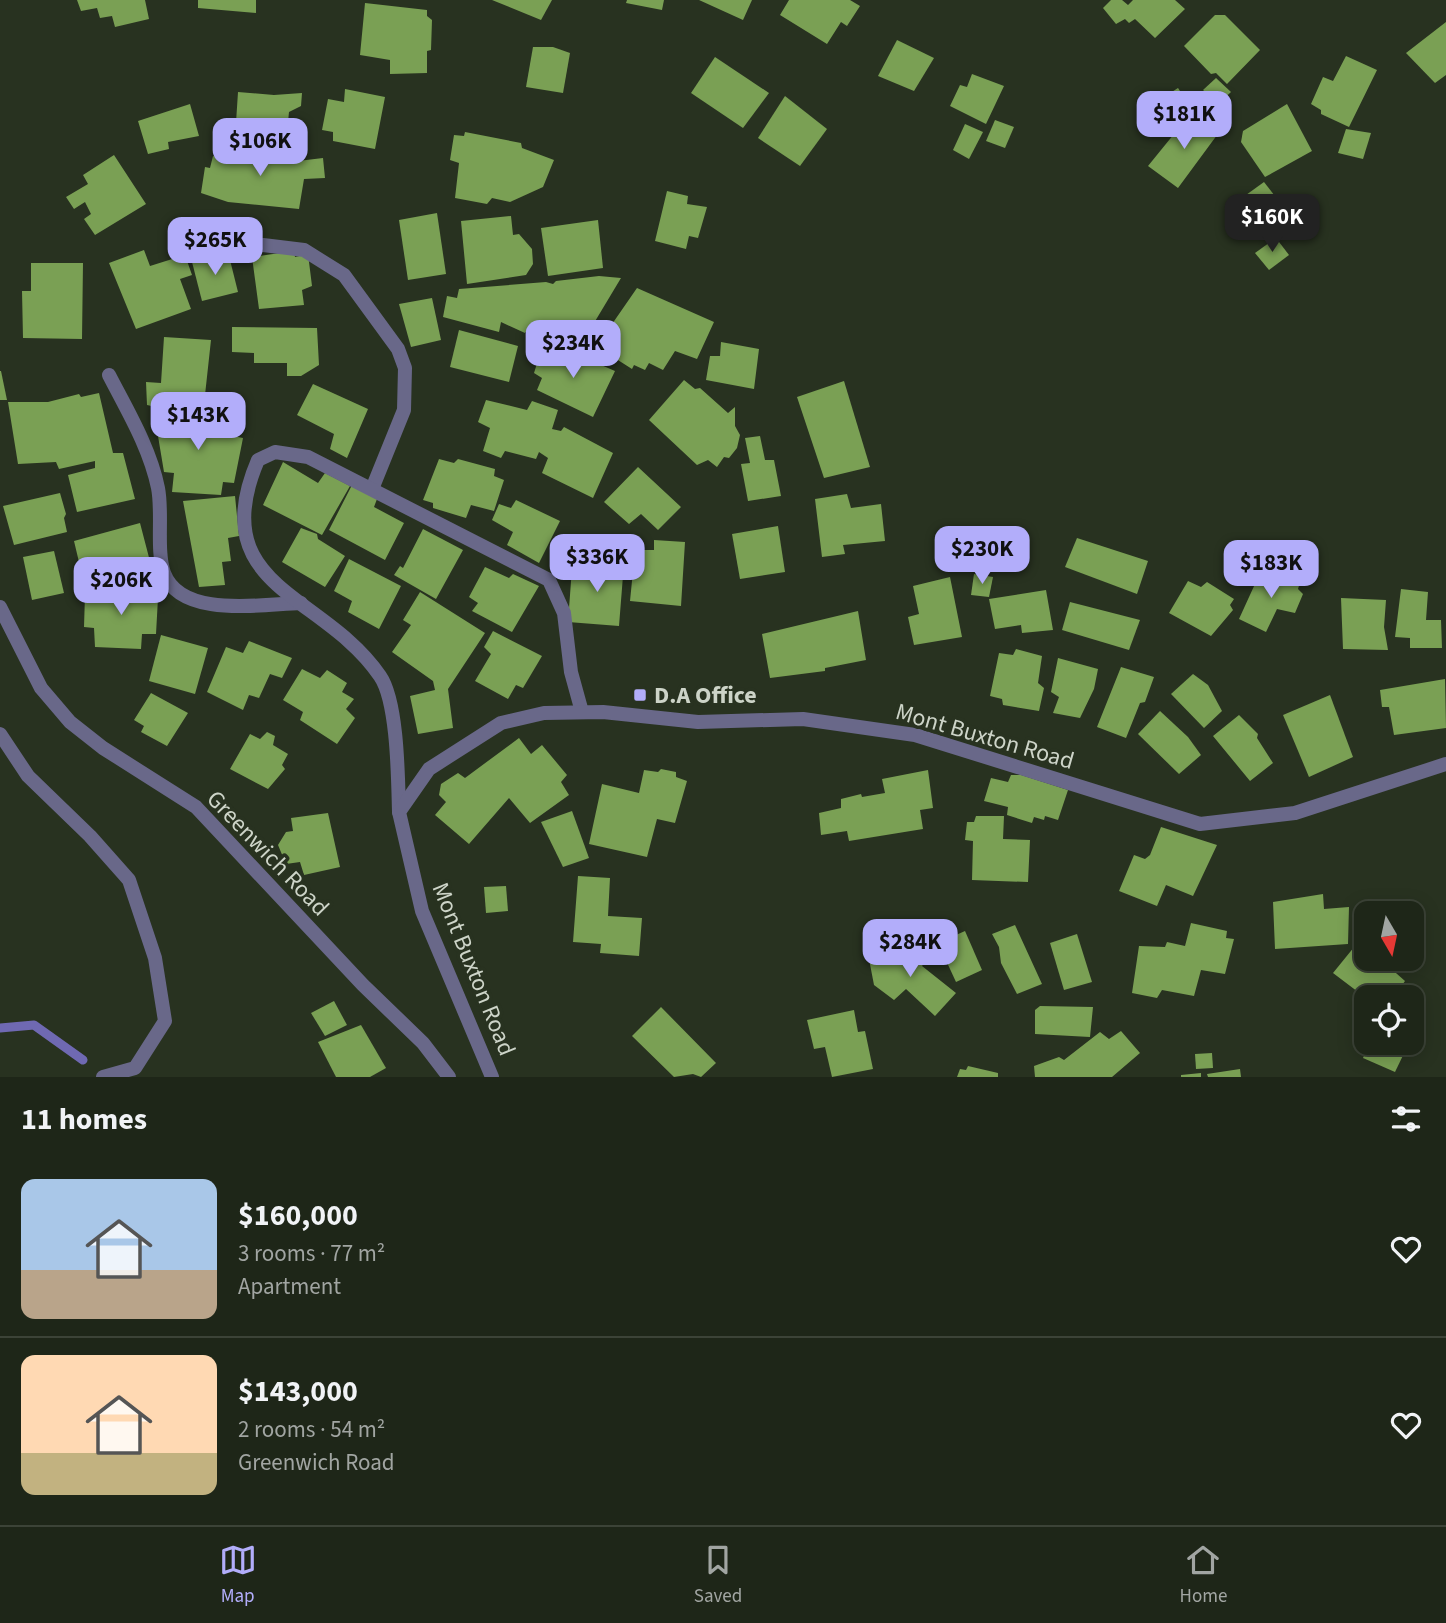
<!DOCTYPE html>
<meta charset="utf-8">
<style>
:root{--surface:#1e2618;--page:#262e21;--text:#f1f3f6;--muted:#a1a5a2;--line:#3c4337;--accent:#b2adfa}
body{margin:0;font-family:"Source Sans 3",sans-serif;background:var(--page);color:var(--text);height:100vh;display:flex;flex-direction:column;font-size:26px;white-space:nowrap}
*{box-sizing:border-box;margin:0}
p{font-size:23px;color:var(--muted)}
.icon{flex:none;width:38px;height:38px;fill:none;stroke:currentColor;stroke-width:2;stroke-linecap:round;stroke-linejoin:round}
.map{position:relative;height:1077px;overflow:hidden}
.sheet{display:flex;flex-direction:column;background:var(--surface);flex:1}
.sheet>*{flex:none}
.needle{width:46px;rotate:171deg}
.fabs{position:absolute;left:1354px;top:901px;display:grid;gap:14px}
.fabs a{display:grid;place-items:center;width:70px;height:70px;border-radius:14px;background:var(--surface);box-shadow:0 4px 18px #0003,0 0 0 2px var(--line);font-size:35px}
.price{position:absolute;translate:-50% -60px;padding:0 16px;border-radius:14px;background:var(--accent);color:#111;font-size:23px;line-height:46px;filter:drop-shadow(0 2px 4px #0008)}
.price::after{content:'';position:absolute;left:50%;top:42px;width:21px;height:16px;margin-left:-10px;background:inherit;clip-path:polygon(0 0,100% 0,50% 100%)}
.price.current{background:#222;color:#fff}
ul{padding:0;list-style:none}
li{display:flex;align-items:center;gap:21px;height:175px;padding:0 21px}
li+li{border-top:2px solid var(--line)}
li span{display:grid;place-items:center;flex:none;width:196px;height:140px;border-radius:14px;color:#555}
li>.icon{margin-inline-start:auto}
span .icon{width:84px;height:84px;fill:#fffc;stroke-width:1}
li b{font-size:30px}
h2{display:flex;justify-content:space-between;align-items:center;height:84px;padding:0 21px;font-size:30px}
.dock{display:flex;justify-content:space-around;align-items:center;height:98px;border-top:2px solid var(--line);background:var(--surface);font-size:19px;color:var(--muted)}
.dock a{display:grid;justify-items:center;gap:4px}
.dock .current{color:var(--accent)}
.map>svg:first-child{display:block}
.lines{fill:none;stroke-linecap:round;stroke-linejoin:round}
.stream{stroke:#6f69b2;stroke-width:9}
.building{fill:#7aa054}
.minor{stroke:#696889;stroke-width:14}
.poi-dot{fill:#b2adfa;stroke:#283220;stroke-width:2.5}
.labels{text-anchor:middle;stroke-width:7;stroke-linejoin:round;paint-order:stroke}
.poi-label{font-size:24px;font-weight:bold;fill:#cdd4c8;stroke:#283220;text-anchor:start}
.street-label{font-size:24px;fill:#cdd4c8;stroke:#283220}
</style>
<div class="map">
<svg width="1446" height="1077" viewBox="0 0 1446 1077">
<rect width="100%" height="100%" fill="#283220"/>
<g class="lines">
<!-- stream -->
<polyline class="stream" points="0,1028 34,1025 83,1060"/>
</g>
<!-- building -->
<g class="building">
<polygon points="77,0 145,0 149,19 115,27 112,16 100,18 97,8 81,11"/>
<polygon points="198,0 256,0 256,13 198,8"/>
<polygon points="492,0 552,0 541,20"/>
<polygon points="627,0 664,0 662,10 626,3"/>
<polygon points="699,0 752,0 743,20"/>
<polygon points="789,0 850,0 860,6 847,26 841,22 827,44 780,15"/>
<polygon points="1111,0 1122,0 1128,5 1133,0 1175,0 1185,9 1155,38 1135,19 1129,23 1125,19 1116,24 1103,8"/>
<polygon points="365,3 427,10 427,16 432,20 431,50 427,51 427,73 390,74 390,60 360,55"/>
<polygon points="1215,15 1225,15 1260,50 1227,84 1216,73 1211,74 1184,46"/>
<polygon points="1446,22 1446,75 1435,83 1406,53"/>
<polygon points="897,40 934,58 914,91 878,76"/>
<polygon points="533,47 553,47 570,53 563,93 526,87"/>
<polygon points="1346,56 1377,70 1349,127 1321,114 1321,110 1311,104 1323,77 1333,81"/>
<polygon points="715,57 769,93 743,128 691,93"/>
<polygon points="972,74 1004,86 986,124 950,106 960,85 967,87"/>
<polygon points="1216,78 1231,92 1218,104 1203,90"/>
<polygon points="1178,88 1188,103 1166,117 1156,102"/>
<polygon points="345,89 385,97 375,149 333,141 333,132 322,130 328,99 344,102"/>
<polygon points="238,92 274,95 302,93 301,106 289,112 286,143 235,138"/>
<polygon points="785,96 827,129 800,166 758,138"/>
<polygon points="190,104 199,136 168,142 169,149 148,154 138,121"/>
<polygon points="1287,104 1312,151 1265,177 1241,142 1243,131"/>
<polygon points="1187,118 1198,126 1203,120 1220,131 1178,188 1148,166"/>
<polygon points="995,120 1014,127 1005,148 986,141"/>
<polygon points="965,124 983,132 969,159 953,150"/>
<polygon points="1346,129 1371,133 1363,159 1338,153"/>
<polygon points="465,132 521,143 522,148 554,160 543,187 510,202 492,198 487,204 455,198 459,163 450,160 454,135 464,136"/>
<polygon points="253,143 272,145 273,158 298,161 323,158 325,178 304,179 299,209 228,202 201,193 205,167 210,168 213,156 226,159 228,152 252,152"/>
<polygon points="114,155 146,204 95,235 84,219 91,214 85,202 74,209 66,197 88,184 83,175"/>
<polygon points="1264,182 1278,200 1261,213 1246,195"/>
<polygon points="667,191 688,196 687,204 707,207 698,238 689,236 686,249 655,241"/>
<polygon points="437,213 446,274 408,280 399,220"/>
<polygon points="511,216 513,235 519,234 532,249 533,264 526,275 467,284 461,221"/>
<polygon points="598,220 603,268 548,276 541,228"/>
<polygon points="1276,238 1289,255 1269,270 1255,253"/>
<polygon points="144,250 150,266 185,255 192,275 180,279 191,309 136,329 109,263"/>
<polygon points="294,251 295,257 308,254 312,286 302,290 304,305 259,309 252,257"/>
<polygon points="228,252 238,292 202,301 192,262"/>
<polygon points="31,263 83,263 82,339 23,338 22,291 31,291"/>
<polygon points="599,276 621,278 591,328 582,327 571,347 530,326 525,333 501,322 499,332 443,317 447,296 457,298 459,289 546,282 553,284 556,281"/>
<polygon points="637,288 714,322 697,359 675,351 663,370 649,363 645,370 634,365 632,369 588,341 598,322 610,327"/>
<polygon points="432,298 441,340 411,347 399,304"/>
<polygon points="232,327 317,328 319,365 301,376 287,376 287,363 254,363 254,353 232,352"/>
<polygon points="459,330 518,346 509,382 450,367"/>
<polygon points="164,337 211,340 205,395 201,396 200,406 188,406 188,414 147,405 146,382 161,383"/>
<polygon points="721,342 759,349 754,389 706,380 710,356 720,356"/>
<polygon points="557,346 615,371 593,417 537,390 542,378 534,373 540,354 552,357"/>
<polygon points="0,371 1,371 7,400 0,400"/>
<polygon points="684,380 695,389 700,388 728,413 735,407 735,426 740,435 737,448 729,458 724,457 717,467 708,460 697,465 649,420"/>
<polygon points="844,381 870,467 824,478 797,397"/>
<polygon points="313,384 368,409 347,458 330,449 334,434 297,415"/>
<polygon points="99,393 113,453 123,453 135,499 77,512 68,475 95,468 95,461 59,469 56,462 18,464 8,402 48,402 79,394 81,397"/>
<polygon points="486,400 527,410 532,401 558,410 552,429 561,431 564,427 613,453 593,498 542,473 548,458 539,452 536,459 505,451 501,458 483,451 490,428 478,422"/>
<polygon points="154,412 230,418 228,435 243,438 234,483 223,482 221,495 172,492 174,473 164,472"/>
<polygon points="760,436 765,460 774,460 781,496 748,501 741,464 750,463 745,438"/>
<polygon points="439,459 454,463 458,459 495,469 494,476 504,480 494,511 471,505 466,518 433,508 433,503 423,500"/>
<polygon points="283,462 318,483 325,473 350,486 322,535 263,505"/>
<polygon points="638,467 681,507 658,530 641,514 629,524 604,502"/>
<polygon points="352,485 377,499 374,507 404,523 385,560 329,530"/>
<polygon points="60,493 66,514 64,518 67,532 14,545 3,506"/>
<polygon points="847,494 851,508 881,504 885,541 843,545 845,554 822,557 815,499"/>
<polygon points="235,496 239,536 228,538 231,561 222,562 225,585 199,587 183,501"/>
<polygon points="516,500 560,521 539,563 507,545 513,532 492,520 499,504 511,508"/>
<polygon points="140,523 152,569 133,573 132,567 83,579 74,541"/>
<polygon points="778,526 785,572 740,579 732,534"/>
<polygon points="301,528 317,534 318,539 345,556 325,587 282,562"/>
<polygon points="423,529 463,550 436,599 394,575 400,566 403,568"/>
<polygon points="1077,538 1148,561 1137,594 1065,567"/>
<polygon points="654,540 685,542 681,606 630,601 633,571 640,570 641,550 654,550"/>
<polygon points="54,551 64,593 32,600 23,557"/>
<polygon points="349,559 401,586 379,629 348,612 352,601 334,591"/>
<polygon points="595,562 624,563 619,626 568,622 572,568 593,569"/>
<polygon points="485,567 509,578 513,574 539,586 512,632 472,611 478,603 469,597"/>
<polygon points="1260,573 1279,582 1283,573 1301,579 1298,589 1303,594 1295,613 1277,609 1266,632 1239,619"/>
<polygon points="974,574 993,577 989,597 971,595"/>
<polygon points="950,577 962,637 914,645 908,617 919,614 913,586"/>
<polygon points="1188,581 1201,587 1207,582 1234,599 1230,605 1233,610 1211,636 1169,613"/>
<polygon points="149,584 148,596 158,598 156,634 142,634 141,649 95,647 94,628 84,627 85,595"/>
<polygon points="1401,589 1428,592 1426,620 1441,620 1442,648 1410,648 1410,638 1395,637"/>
<polygon points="1046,590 1053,630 1022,633 1021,625 995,629 989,599"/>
<polygon points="420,592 485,633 448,689 453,728 418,734 410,696 435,690 433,681 392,652 411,625 403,620"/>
<polygon points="1341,598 1386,600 1384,627 1388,650 1343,649"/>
<polygon points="1070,602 1140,620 1129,650 1062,630"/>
<polygon points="858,611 866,660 825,668 825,671 770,678 762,634"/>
<polygon points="493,631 542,656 523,688 516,685 508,699 475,681 491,654 484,647"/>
<polygon points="161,635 208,648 195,694 149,681"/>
<polygon points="249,641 292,658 282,678 270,674 259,698 249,695 243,710 207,692 226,647 243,653"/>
<polygon points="1016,649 1042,656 1038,683 1044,688 1039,711 1003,705 1002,699 990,696 999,653 1013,655"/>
<polygon points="1058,658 1098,669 1094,689 1080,718 1053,713 1059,697 1051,692"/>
<polygon points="1121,667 1154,677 1145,702 1140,703 1126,738 1097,727"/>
<polygon points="302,669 320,678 327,670 347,683 342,692 354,699 346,709 355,718 337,744 300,720 303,712 283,700"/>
<polygon points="1193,674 1208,685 1222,711 1204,728 1171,694"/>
<polygon points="1445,679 1446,728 1394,735 1389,707 1382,707 1380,690"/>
<polygon points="151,693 188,713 167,746 141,732 144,726 134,720"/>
<polygon points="1330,695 1353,757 1309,777 1283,715"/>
<polygon points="1160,711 1188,737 1201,755 1179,774 1138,734"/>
<polygon points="1239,715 1258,734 1257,738 1273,763 1250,781 1213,736"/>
<polygon points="267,732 275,736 273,745 288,754 282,765 285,769 268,789 230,769 250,734 260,739"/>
<polygon points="519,738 531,754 542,745 567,775 561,782 569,795 530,823 509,798 469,844 435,815 446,802 439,795 441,784 458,773 465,778"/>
<polygon points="661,769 676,772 676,777 687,781 675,823 657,819 647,857 589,844 602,784 639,793 644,770 658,772"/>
<polygon points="928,770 933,808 920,810 923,829 849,841 847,831 821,835 819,813 841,808 841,799 861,794 862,797 885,793 882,779"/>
<polygon points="1011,775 1021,775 1068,790 1058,820 1045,816 1044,820 1034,817 1032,823 1007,815 1008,807 984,801 991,778 1008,782"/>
<polygon points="572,811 589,858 563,867 541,822"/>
<polygon points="328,813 340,867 304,875 300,862 286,864 278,845 286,832 293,831 291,818"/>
<polygon points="976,816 1004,816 1003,839 1030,840 1028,882 972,880 973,841 965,840 967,822 974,822"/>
<polygon points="1161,827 1217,845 1193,896 1166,885 1157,906 1119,891 1134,855 1145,859 1150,855"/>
<polygon points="578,876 610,878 608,916 642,918 639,956 600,953 601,944 573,942"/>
<polygon points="506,886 508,911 486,913 484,887"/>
<polygon points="1323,894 1324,909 1349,907 1348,944 1275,949 1273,902"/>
<polygon points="1191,923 1227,931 1226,938 1234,939 1225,974 1201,970 1194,996 1162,990 1157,998 1132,993 1139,946 1165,947 1167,942 1185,946"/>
<polygon points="1015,925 1042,984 1017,994 1001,963 999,947 992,934"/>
<polygon points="965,931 982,970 956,982 938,943"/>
<polygon points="1077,934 1092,982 1064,990 1050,943"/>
<polygon points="1359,941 1367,946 1367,959 1386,959 1390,962 1388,966 1405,981 1393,998 1366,998 1333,973"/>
<polygon points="894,946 908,956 915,948 928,958 922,966 956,993 935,1016 906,989 894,1000 874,985 869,959 887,955"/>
<polygon points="334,1001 347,1025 325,1036 311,1013"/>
<polygon points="1040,1006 1093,1007 1090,1037 1035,1034 1035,1010"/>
<polygon points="661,1007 716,1063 701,1077 693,1074 674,1077 632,1036"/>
<polygon points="854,1010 858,1032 865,1031 873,1069 832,1077 825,1047 814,1049 807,1020"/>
<polygon points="361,1025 386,1068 370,1077 336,1077 318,1042"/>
<polygon points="1121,1031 1140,1053 1112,1077 1035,1077 1034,1066 1059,1057 1064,1060 1100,1032 1109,1039"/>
<polygon points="1370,1043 1409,1043 1395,1072 1363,1058"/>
<polygon points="1212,1053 1213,1068 1196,1069 1195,1054"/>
<polygon points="968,1066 998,1073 998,1077 957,1077 960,1069 966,1070"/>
<polygon points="1240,1069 1241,1077 1208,1077 1207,1074"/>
<polygon points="1201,1073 1201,1077 1181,1077 1181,1075"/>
</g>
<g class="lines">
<!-- minor -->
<g class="minor">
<polyline points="263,245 304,250 344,275 398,349 405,368 404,410 372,489"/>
<path d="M109,375C127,410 150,448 158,488C163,513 156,550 164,573C181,619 262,604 301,603"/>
<polyline points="0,607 41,688 70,722 103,748 196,807 363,985 423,1043 449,1077"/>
<polyline points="0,734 28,776 90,836 129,880 155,958 165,1021 135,1068 103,1077"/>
<path d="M399,812C398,780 398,702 380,676C324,593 203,588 258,460L275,452L308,457L549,580L564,613L571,672L582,712"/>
<polyline points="492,1077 422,911 399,812 429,769 501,723 544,713 603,712 698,722 803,719 915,735 1200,824 1295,813 1446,764"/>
</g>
</g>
<!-- markers -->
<rect class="poi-dot" x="633" y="688" width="14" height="14" rx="3.5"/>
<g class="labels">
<!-- poi labels -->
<g class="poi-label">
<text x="654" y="703">D.A Office</text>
</g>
<!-- street labels -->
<g class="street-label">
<text transform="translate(985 736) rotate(16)" y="8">Mont Buxton Road</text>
<text transform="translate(268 853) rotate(46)" y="8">Greenwich Road</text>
<text transform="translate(474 969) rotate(68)" y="8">Mont Buxton Road</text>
</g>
</g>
</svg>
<div class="fabs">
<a><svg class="needle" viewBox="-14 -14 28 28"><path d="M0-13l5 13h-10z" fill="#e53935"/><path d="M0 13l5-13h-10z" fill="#a1a5a2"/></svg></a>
<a><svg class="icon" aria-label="locate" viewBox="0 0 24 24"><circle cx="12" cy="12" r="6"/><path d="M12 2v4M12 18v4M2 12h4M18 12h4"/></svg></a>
</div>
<b class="price" style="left:1184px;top:151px">$181K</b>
<b class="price" style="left:260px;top:178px">$106K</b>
<b class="price current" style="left:1272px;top:254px">$160K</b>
<b class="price" style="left:215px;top:277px">$265K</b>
<b class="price" style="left:573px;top:380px">$234K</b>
<b class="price" style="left:198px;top:452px">$143K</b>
<b class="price" style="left:982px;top:586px">$230K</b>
<b class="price" style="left:597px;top:594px">$336K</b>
<b class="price" style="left:1271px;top:600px">$183K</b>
<b class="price" style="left:121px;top:617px">$206K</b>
<b class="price" style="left:910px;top:979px">$284K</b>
</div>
<section class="sheet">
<h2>11 homes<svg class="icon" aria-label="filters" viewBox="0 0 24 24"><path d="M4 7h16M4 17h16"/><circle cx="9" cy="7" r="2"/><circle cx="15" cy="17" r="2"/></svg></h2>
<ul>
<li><span style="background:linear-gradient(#a9c7e8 65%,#b9a48a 0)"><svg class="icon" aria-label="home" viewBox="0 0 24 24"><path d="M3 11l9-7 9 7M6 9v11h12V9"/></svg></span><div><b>$160,000</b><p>3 rooms · 77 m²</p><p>Apartment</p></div><svg class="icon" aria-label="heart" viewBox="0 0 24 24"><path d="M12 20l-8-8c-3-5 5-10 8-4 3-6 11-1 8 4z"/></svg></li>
<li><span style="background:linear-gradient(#ffd9b3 70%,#c2b280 0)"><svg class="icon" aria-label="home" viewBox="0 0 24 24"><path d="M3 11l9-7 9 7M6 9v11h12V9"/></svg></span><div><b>$143,000</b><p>2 rooms · 54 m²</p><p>Greenwich Road</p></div><svg class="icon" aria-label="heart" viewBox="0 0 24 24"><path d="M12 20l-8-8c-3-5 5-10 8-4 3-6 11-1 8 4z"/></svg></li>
</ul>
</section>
<nav class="dock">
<a class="current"><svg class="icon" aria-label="map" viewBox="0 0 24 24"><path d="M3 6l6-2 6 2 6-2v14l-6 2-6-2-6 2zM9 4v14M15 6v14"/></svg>Map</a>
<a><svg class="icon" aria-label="saved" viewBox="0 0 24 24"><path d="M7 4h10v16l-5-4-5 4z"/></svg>Saved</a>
<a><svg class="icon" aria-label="home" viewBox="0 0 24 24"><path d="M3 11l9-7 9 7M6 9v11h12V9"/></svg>Home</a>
</nav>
